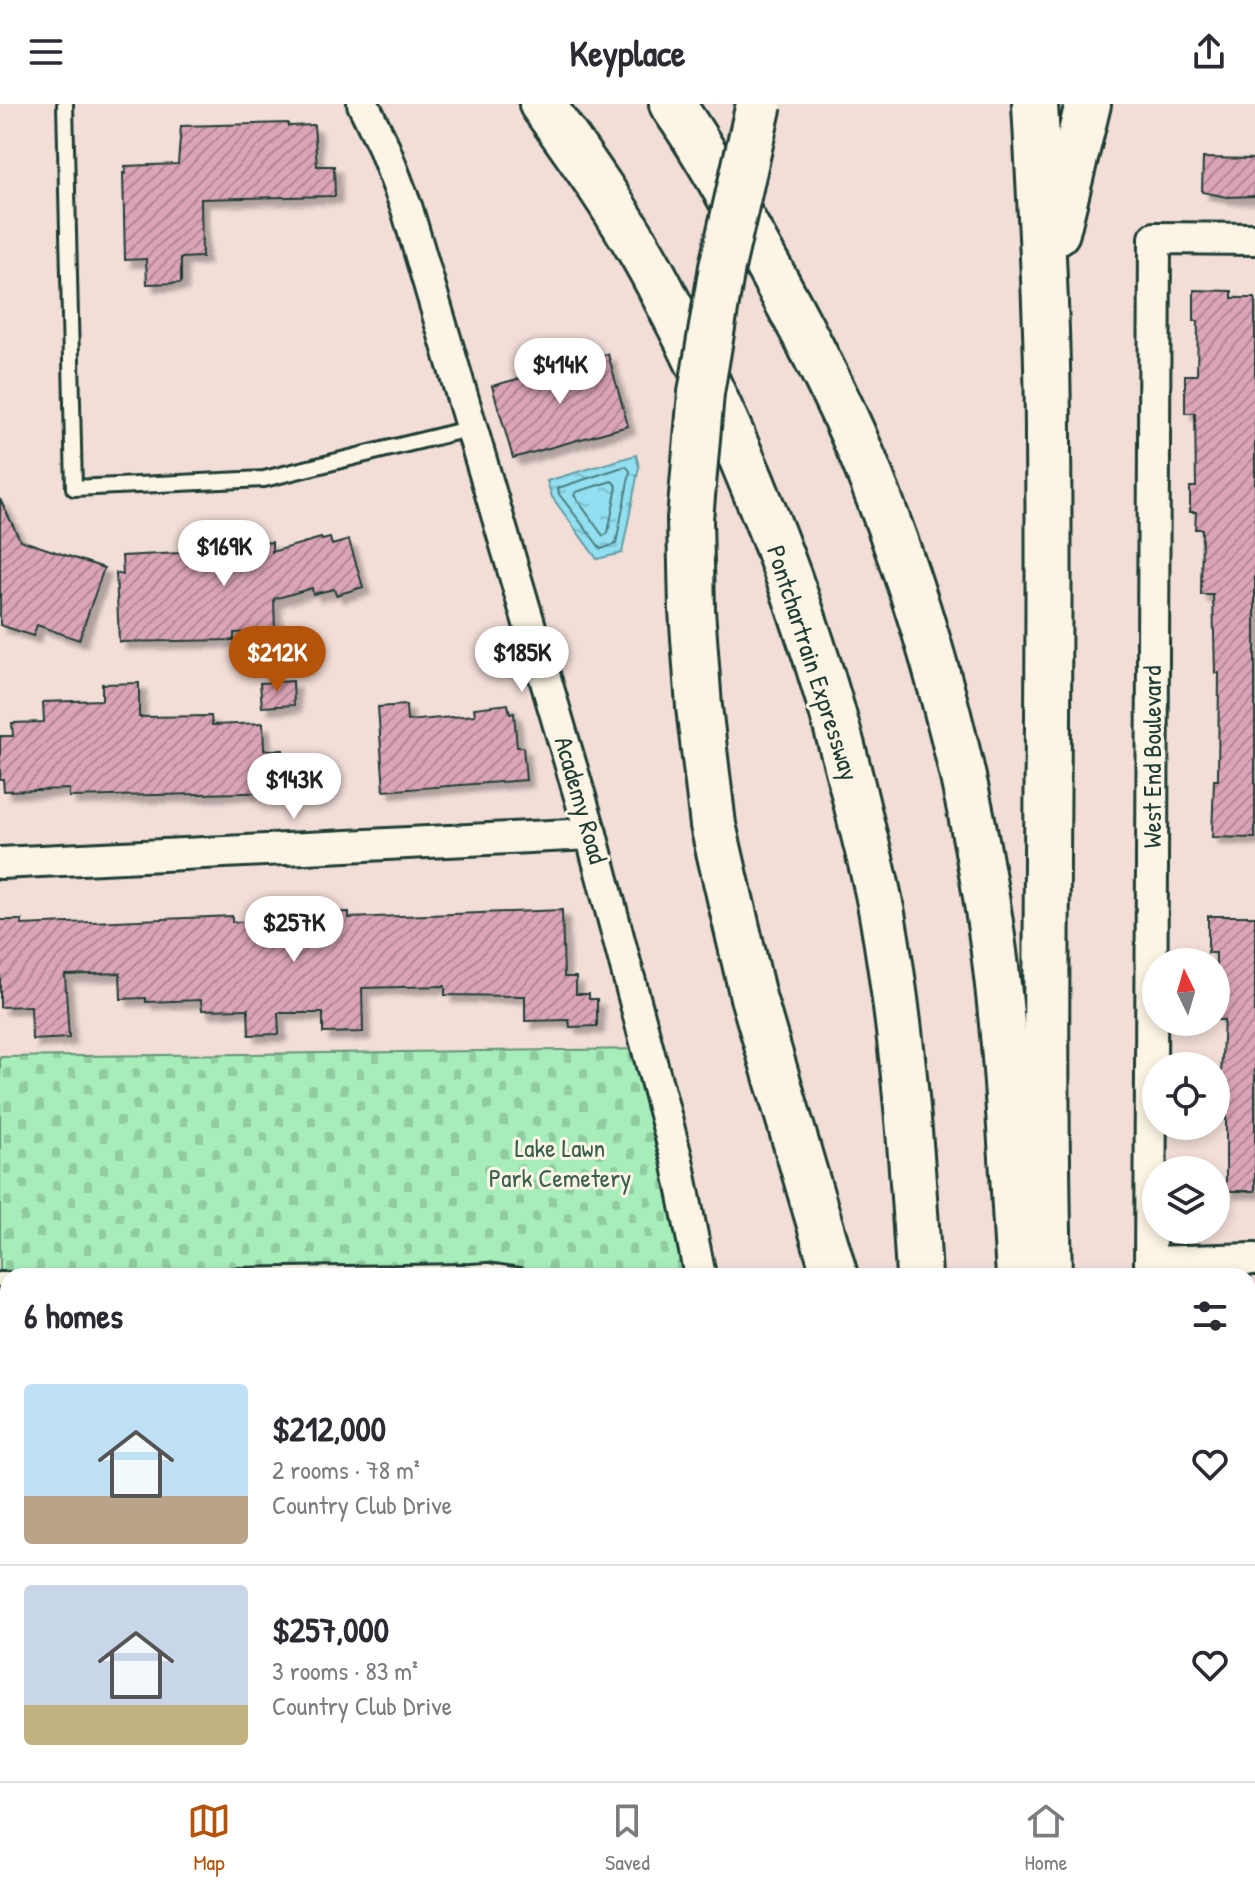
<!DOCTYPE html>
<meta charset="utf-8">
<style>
:root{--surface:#fff;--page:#f2f2f3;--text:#2b2b33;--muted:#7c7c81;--line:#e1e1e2;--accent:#b45309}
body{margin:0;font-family:"Patrick Hand",sans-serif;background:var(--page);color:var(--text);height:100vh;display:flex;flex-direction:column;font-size:30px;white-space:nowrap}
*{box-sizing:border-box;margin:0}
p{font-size:26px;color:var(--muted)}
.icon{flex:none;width:44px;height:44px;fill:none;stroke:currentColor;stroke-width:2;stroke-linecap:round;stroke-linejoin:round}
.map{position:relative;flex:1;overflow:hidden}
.side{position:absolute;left:0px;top:1164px;width:1256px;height:514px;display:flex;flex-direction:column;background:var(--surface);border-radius:24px 24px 0 0;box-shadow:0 4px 12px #0003}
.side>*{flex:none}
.needle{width:52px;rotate:355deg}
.buttons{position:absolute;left:1142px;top:844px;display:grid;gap:16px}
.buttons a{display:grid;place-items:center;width:88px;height:88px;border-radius:50%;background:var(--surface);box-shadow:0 4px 12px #0003;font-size:40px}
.price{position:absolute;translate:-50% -68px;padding:0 18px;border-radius:28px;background:#fff;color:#222;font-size:26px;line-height:52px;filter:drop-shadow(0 2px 4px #0008)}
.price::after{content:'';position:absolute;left:50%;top:48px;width:24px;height:18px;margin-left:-12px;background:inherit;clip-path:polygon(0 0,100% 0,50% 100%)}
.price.current{background:var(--accent);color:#fff}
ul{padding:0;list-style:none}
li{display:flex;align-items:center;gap:24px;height:200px;padding:0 24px}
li+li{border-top:2px solid var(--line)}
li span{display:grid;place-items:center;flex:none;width:224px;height:160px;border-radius:8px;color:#555}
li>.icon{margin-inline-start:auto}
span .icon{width:96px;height:96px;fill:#fffc;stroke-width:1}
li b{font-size:34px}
h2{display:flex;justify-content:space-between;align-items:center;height:96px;padding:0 24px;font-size:34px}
header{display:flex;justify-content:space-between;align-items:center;height:104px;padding:0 24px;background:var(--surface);font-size:36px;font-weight:800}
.menu{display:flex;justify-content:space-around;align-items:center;height:112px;border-top:2px solid var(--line);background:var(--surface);font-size:22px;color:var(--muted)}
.menu a{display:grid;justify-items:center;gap:4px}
.menu .current{color:var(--accent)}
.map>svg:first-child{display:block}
.cemetery{fill:url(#cemetery-stones);stroke:#639577;stroke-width:2}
.water{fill:url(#water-ripples);stroke:#639ea5;stroke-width:2}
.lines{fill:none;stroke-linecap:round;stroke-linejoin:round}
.shore{stroke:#4d7e7f;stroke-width:2}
.building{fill:url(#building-hatch);stroke:#1f3d34;stroke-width:2;filter:url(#shadow)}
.service-casing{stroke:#1f3d34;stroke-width:20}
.minor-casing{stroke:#1f3d34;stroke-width:36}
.motorway-casing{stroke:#1f3d34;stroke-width:50}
.service{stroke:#fcf5e5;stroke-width:14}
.minor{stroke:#fcf5e5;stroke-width:30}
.motorway{stroke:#fcf5e5;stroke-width:44}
.motorway-bridge-casing{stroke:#1f3d34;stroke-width:50;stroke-linecap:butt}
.motorway-bridge{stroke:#fcf5e5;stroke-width:44}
.labels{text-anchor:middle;stroke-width:6;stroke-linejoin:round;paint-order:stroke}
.street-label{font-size:26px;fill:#1f3d34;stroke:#fcf5e5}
.park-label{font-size:26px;fill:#3a604f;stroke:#fcf5e5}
</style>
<header><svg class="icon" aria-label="menu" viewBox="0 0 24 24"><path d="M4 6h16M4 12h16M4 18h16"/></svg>Keyplace<svg class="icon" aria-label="share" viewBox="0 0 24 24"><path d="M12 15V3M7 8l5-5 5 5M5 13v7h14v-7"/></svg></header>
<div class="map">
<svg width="1255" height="1677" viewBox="0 0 1255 1677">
<defs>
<pattern id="cemetery-stones" width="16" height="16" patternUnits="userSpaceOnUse" patternTransform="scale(2)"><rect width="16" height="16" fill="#a7edba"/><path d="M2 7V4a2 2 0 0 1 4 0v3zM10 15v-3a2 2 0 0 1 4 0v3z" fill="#8fcca0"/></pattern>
<pattern id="water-ripples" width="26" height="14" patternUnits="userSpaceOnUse" patternTransform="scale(2)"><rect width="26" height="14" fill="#91dff0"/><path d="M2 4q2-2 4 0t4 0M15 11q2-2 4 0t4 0" fill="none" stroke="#7dc0ce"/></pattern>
<pattern id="building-hatch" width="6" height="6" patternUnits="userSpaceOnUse" patternTransform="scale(2)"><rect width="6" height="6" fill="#dca4b7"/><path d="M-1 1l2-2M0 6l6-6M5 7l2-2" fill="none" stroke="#b28796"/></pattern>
<filter id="shadow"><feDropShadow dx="7" dy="7" stdDeviation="2" flood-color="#0004"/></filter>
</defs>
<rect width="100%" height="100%" fill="#f2ddd7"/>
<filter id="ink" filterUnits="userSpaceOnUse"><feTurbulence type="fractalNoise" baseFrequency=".0125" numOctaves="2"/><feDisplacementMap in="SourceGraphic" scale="16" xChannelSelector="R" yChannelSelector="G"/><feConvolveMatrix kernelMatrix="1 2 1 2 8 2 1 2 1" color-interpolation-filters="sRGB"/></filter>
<g filter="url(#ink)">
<!-- cemetery -->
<polygon class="cemetery" points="650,945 700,1172 8,1172 8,1670 786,1670 787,1677 0,1677 0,953"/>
<!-- water -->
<polygon class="water" points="636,351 639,363 622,449 597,455 552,393 547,377"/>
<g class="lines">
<!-- shore -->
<g class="shore">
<polygon points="626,362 630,367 616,440 601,445 559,390 558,384"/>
<polygon points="612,377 617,382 608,429 603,432 574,391 576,388"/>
</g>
</g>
<!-- building -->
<g class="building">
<polygon points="288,19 288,22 314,21 317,62 334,62 335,92 201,95 202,153 181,154 181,179 147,180 146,155 125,156 123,69 126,70 125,62 178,60 181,22"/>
<polygon points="1203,54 1255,55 1255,92 1227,93 1202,88"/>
<polygon points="1194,186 1232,187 1232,194 1255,194 1255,734 1212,733 1214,676 1218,676 1219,569 1215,569 1213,491 1201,491 1202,425 1195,425 1196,408 1190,408 1190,383 1196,383 1195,309 1185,309 1185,271 1197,271 1198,217 1194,217"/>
<polygon points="608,250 628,322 513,354 492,282"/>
<polygon points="0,395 20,436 104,464 79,536 37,521 33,532 0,521"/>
<polygon points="321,434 322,436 330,434 332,441 349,436 363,483 336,491 334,485 313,490 312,484 274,495 275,527 234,529 234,536 119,538 116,469 123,471 122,452 199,448 198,439 257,437 257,439 272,438 272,448"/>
<polygon points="293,577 294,601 262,603 260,579"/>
<polygon points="139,579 139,613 211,612 212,621 263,619 264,646 283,646 284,688 69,693 69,685 4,687 3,675 0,675 0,632 13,632 12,619 44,618 43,598 102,596 102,580"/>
<polygon points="508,600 510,610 514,609 517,643 523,643 526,676 384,687 378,603 406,601 407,617 475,611 474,604"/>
<polygon points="562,806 564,873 576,873 576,890 589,890 589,895 597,895 597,922 570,923 569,916 525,917 525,892 445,891 445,882 362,884 363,928 323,929 323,909 278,909 279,930 249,931 248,905 202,906 201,896 146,898 146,894 121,895 120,869 65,871 69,934 32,936 31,902 0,903 0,816 22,816 22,821 232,812 232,818 283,817 283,809 349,808 349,814"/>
<polygon points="1208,812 1255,812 1255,1087 1226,1087 1226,1012 1222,1012 1221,970 1224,916 1216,916 1216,849 1208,849"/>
</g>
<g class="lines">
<!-- service casing -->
<g class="service-casing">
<g id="service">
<polyline points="65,0 74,384 264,375 472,324"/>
<polyline points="457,1169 487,1167 520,1172"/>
<polyline points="234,1172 463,1168"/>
<polyline points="0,1176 8,1176"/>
<polyline points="353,1670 353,1677"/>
<polyline points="628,1677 629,1670"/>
</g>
</g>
<!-- minor casing -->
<g class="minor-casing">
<g id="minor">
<polyline points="363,0 382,39 407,105 591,730 677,1056 700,1172"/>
<polyline points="0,759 591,730"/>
<polyline points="1150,1158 1255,1155"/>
<polyline points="1150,1172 1155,134 1255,135"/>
<polyline points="786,1670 787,1677"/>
<polyline points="1166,1670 1166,1677"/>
</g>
</g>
<!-- motorway casing -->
<g class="motorway-casing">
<g id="motorway">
<path d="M542,0C583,57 625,116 658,179C746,346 815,522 858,706C866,740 876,775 882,810C903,929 912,1051 919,1172"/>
<path d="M672,0C704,46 731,95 758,144C796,213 834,284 864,356C918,489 959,633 983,775C1006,906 1011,1040 1019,1172"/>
<path d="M1035,0C1041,113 1048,225 1048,338C1051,616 1042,894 1049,1172"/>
<polyline points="1057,128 1088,0"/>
<polyline points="753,893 835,1172"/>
<polyline points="932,1670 933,1677"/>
<polyline points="1049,1670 1050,1677"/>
</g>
</g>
<!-- service -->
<use href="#service" class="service"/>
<!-- minor -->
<use href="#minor" class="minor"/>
<!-- motorway -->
<use href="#motorway" class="motorway"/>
<!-- motorway-bridge casing -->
<g class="motorway-bridge-casing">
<polyline id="motorway-bridge" points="753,893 713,721 699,603 692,506 690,415 701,289 722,163 759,0"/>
</g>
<!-- motorway-bridge -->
<use href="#motorway-bridge" class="motorway-bridge"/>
</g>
</g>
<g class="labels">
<!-- street labels -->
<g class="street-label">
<text transform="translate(813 559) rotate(72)" y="9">Pontchartrain Expressway</text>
<text transform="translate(1152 653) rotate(-90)" y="9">West End Boulevard</text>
<text transform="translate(581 696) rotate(74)" y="9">Academy Road</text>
</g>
<!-- park labels -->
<g class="park-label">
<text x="560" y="1053">Lake Lawn<tspan x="560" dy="30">Park Cemetery</tspan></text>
</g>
</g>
</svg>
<div class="buttons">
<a><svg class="needle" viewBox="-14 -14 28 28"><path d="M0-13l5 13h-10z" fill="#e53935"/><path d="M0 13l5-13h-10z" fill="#7c7c81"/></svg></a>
<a><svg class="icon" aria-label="locate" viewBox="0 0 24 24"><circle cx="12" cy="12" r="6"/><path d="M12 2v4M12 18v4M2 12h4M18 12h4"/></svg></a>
<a><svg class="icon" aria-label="layers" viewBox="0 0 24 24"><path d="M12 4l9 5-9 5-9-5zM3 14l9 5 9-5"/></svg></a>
</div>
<b class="price" style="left:560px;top:302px">$414K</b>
<b class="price" style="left:224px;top:484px">$169K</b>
<b class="price current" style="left:277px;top:590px">$212K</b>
<b class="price" style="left:522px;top:590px">$185K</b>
<b class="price" style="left:294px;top:717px">$143K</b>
<b class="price" style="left:294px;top:860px">$257K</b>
<section class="side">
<h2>6 homes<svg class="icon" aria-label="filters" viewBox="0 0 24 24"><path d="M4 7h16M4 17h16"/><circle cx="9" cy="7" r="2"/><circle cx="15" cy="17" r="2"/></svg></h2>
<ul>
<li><span style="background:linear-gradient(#bfe0f5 70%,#b9a48a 0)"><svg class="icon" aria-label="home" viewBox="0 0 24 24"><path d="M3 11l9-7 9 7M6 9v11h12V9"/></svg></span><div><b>$212,000</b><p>2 rooms · 78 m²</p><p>Country Club Drive</p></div><svg class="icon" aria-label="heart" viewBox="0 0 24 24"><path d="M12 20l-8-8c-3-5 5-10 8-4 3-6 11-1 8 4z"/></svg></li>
<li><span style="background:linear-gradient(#c9d6e8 75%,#c2b280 0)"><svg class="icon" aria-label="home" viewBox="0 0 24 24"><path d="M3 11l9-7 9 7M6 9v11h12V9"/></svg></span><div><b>$257,000</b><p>3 rooms · 83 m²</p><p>Country Club Drive</p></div><svg class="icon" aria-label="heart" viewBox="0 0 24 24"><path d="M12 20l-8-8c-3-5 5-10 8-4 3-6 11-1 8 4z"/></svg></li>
</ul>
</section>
</div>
<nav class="menu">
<a class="current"><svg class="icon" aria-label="map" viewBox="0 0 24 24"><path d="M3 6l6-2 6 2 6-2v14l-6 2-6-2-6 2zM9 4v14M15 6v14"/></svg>Map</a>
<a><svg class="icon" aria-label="saved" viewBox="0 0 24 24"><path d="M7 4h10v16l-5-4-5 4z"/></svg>Saved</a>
<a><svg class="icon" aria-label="home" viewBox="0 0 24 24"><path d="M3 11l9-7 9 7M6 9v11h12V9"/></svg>Home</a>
</nav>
